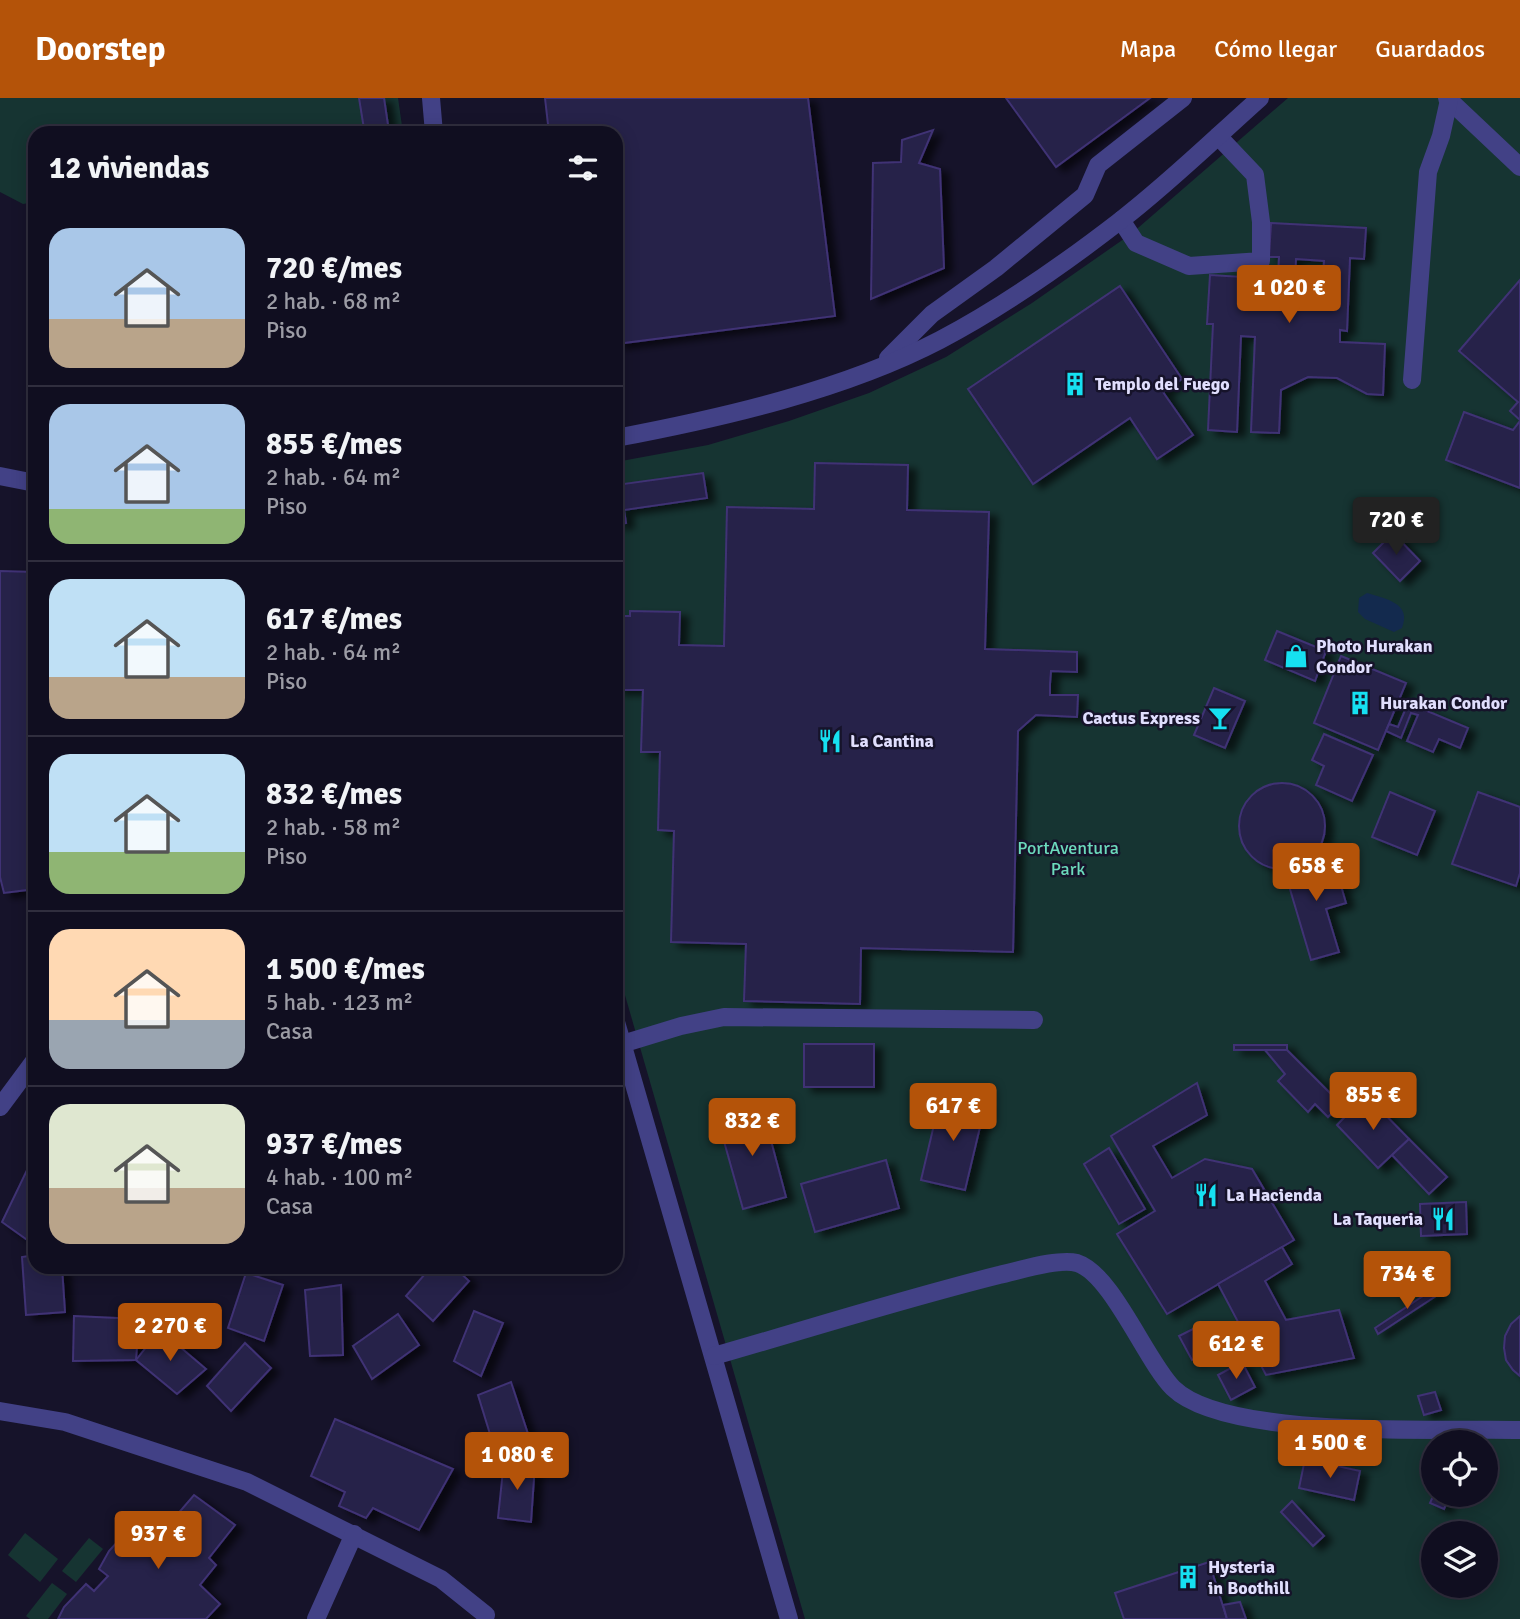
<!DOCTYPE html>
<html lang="es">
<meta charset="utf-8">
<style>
:root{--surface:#100e20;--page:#1e1c2d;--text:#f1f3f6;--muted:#9c9ca5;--line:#302e3e;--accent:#b45309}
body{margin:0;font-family:Signika,sans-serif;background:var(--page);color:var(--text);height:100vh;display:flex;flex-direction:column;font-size:26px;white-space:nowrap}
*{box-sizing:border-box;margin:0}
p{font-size:23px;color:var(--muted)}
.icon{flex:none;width:38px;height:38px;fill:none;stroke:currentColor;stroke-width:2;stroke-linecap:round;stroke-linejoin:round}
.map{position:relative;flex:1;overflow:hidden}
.sheet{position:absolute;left:28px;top:28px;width:595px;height:1148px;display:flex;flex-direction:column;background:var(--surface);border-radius:21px;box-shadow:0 4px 18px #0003,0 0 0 2px var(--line)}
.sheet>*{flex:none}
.controls{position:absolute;left:1421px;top:1332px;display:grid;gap:14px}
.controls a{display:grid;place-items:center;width:77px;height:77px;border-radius:50%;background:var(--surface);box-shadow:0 4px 18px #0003,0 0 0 2px var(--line);font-size:35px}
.price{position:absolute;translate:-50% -60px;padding:0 16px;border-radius:7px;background:var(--accent);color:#fff;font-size:23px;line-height:46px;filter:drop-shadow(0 2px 4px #0008)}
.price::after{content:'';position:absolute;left:50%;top:42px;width:21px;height:16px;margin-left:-10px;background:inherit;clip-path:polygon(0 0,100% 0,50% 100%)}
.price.current{background:#222;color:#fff}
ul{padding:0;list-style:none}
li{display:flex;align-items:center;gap:21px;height:175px;padding:0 21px}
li+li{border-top:2px solid var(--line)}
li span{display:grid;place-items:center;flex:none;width:196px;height:140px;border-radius:21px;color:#555}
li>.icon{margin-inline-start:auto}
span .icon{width:84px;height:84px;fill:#fffc;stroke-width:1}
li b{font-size:30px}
h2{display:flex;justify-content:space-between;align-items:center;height:84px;padding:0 21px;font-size:30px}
header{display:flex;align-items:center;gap:42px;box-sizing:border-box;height:98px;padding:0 35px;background:var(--accent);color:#fff}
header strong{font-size:33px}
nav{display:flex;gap:38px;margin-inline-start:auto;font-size:24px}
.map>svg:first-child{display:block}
.green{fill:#163432;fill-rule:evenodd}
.water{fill:#132a4e}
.building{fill:#27204a;stroke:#3f3374;stroke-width:2;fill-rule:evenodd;filter:url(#shadow)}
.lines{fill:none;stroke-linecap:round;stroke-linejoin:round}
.minor{stroke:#424186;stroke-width:18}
.labels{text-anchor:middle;stroke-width:5;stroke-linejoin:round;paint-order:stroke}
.poi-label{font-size:18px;font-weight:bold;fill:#e0defd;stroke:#16132a;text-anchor:start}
.park-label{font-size:18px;fill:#6cdabc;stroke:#16132a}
</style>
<header>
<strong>Doorstep</strong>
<nav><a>Mapa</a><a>Cómo llegar</a><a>Guardados</a></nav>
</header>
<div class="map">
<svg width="1520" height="1521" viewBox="0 0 1520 1521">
<defs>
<filter id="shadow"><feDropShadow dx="8" dy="4.5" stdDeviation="3.5" flood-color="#0009"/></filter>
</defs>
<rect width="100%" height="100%" fill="#16132a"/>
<!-- green -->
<g class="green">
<polygon points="0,0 398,0 403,35 35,35 35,104 23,106 0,94"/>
<path d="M1288,0H1520V1521H805L616,866V364L708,347L789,323L869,295L946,259L1032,205L1131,136ZM1433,1344H1486V1396H1433ZM1433,1435H1486V1488H1433Z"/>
<polygon points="25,1435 58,1461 40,1484 8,1457"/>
<polygon points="89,1440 103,1451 76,1484 62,1473"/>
<polygon points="52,1485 67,1496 48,1521 30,1521 26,1518"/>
</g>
<!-- water -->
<path class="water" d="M1367,495C1386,501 1412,505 1402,530L1394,534L1365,521L1358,514L1359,500Z"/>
<!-- building -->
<g class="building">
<polygon points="359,0 384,0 388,27 364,31"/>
<polygon points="545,0 808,0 835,218 616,246 616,35 549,35"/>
<polygon points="1006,0 1150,0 1056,69"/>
<polygon points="933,32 919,65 940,71 944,170 871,201 873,65 901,64 902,42"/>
<path d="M1271,125L1366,130L1364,161L1350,160L1347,233L1340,232V244L1385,246L1383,297L1367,296L1337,280L1308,279L1281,292L1279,335L1251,334L1255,239L1241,238L1237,334L1208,332L1213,226H1207L1210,177L1278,181L1279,159H1269ZM1296,161L1324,163L1323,181L1295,180Z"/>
<polygon points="1520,182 1520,322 1510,313 1518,304 1459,253"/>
<polygon points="1120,188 1182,281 1163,294 1193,337 1157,361 1130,320 1033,386 968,291"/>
<polygon points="1464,314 1513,332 1520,323 1520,390 1446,362"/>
<polygon points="815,365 908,367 907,412 989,414 985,551 1077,554 1077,574 1051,573 1050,586 1050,597 1078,597 1077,619 1036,617 1018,633 1013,854 861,850 860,906 744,903 746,846 671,844 674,733 658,732 660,654 641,654 643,592 616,592 616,518 630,518 630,513 680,514 679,547 724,548 727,409 814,411"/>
<polygon points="703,375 707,400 624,412 626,425 616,427 616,387"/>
<polygon points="1393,435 1420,463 1400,483 1373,455"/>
<polygon points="0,473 35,474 35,791 4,795 0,779"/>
<polygon points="1277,533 1326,553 1315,583 1265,562"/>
<polygon points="1341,558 1406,585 1378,652 1314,625"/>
<polygon points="1214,590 1245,603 1225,650 1194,637"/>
<polygon points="1408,605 1468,630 1460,650 1439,641 1433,654 1407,643 1418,617 1411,615 1401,640 1386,633 1389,626 1398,629"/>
<polygon points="1324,636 1373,657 1352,703 1316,687 1324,668 1312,662"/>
<circle cx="1282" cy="728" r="43"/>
<polygon points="1390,694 1435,713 1417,757 1372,739"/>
<polygon points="1478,694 1520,709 1520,775 1516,788 1452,766"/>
<polygon points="1332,757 1346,805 1326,811 1339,854 1311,862 1284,771"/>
<rect x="804" y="946" width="70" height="43"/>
<rect x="1234" y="947" width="53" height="5"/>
<polygon points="1265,952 1287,952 1341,1006 1328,1019 1315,1006 1308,1014 1278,983 1285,976"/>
<polygon points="1197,985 1207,1017 1153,1048 1172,1080 1205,1061 1252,1071 1294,1142 1167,1216 1117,1136 1155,1113 1111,1038"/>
<polygon points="941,997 985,1008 965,1092 921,1082"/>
<polygon points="1366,997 1409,1041 1378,1070 1337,1027"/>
<polygon points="762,1009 786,1099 743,1111 718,1022"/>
<polygon points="1409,1041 1447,1079 1429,1096 1392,1057"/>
<polygon points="1109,1050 1145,1111 1119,1126 1084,1066"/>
<polygon points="886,1062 899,1110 815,1134 801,1086"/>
<polygon points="27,1072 35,1076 33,1146 2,1124"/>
<polygon points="1466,1104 1467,1136 1421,1138 1420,1106"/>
<polygon points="1282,1149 1292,1166 1265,1183 1286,1222 1339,1212 1354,1260 1266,1277 1218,1186"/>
<polygon points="35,1157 35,1169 62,1169 65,1214 26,1217 22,1159"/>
<polygon points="431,1169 454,1169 469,1183 433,1223 406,1198"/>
<polygon points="246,1175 283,1187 264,1243 228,1230"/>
<polygon points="341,1187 343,1257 310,1258 305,1192"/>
<polygon points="1435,1190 1439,1196 1378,1236 1375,1230"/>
<polygon points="474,1213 503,1225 481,1278 454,1263"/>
<polygon points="398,1216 419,1247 372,1281 353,1248"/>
<polygon points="74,1218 139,1221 136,1262 73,1263"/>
<polygon points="1520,1218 1520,1278 1513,1272 1506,1262 1504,1250 1505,1238 1511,1226"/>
<polygon points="1203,1226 1215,1249 1192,1262 1179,1238"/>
<polygon points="160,1232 206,1271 177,1296 136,1262"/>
<polygon points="245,1245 271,1270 231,1313 207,1288"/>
<polygon points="1242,1264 1255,1289 1231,1302 1218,1277"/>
<polygon points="511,1284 528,1336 494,1349 478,1297"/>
<polygon points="1435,1294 1441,1312 1424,1317 1418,1298"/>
<polygon points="335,1321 453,1371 419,1432 373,1410 366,1420 339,1408 345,1394 311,1378"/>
<polygon points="1305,1361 1360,1373 1354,1402 1299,1390"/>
<polygon points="504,1363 535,1366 531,1424 498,1420"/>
<polygon points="1434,1396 1448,1402 1444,1411 1430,1405"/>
<polygon points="194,1397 235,1427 209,1460 216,1467 200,1487 220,1506 206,1521 58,1521 64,1509 86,1486 94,1493 108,1478 99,1471 109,1453 128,1432 142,1442 153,1428 162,1422 170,1425"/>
<polygon points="1292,1403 1324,1438 1313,1448 1281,1414"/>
<polygon points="1209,1464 1227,1521 1124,1521 1115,1495"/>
<polygon points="1240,1504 1246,1521 1227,1521 1223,1507"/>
</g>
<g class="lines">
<!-- minor -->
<g class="minor">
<polyline points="431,0 434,35"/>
<polyline points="1447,0 1520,69"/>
<polyline points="1121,122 1136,145 1189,168 1261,163 1261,124 1255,77 1218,38"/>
<polyline points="888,260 932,216 996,170 1085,97 1098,67 1183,0"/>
<polyline points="1412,282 1428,74 1441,38 1449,2"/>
<path d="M616,340C722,320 844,292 940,242C1003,209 1064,166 1121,122C1169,85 1214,41 1260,0"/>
<polyline points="0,378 35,385"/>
<polyline points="616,924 789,1521"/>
<polyline points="622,946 681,928 724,919 1034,922"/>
<polyline points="0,1009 35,962"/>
<path d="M714,1258C808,1231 903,1201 999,1177C1018,1173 1058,1160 1077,1165C1112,1176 1146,1263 1173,1290C1226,1342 1443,1330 1520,1332"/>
<polyline points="0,1313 65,1324 247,1384 441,1481 486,1517"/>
<polyline points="316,1521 354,1436"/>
</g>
</g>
<!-- icons -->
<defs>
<g id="building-bare" transform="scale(1.89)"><path d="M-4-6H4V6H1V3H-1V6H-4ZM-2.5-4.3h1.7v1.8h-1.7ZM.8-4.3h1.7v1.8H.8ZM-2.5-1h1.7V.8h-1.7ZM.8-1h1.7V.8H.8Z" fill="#16e0f1" stroke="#16132a" stroke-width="2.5" paint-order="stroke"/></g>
<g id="shop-bare" transform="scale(1.89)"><path d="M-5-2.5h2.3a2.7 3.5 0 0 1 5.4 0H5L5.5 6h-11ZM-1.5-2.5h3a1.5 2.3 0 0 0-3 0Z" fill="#16e0f1" stroke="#16132a" stroke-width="2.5" paint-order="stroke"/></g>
<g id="bar-bare" transform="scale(1.89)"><path d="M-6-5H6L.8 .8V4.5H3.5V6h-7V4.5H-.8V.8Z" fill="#16e0f1" stroke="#16132a" stroke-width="2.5" paint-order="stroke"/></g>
<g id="restaurant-bare" transform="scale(1.89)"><path d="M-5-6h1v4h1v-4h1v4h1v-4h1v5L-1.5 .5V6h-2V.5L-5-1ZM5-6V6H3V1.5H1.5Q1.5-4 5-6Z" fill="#16e0f1" stroke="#16132a" stroke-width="2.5" paint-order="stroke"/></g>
</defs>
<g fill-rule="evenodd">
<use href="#building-bare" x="1075" y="286"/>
<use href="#shop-bare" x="1296" y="558"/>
<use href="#building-bare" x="1360" y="605"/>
<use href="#bar-bare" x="1220" y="620"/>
<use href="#restaurant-bare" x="830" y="643"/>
<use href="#restaurant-bare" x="1206" y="1097"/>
<use href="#restaurant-bare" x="1443" y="1121"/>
<use href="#building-bare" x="1188" y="1479"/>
</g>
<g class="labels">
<!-- poi labels -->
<g class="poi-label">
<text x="1095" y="292">Templo del Fuego</text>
<text x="1316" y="554">Photo Hurakan<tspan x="1316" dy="21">Condor</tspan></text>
<text x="1380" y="611">Hurakan Condor</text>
<text x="1200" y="626" text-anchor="end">Cactus Express</text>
<text x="850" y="649">La Cantina</text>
<text x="1226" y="1103">La Hacienda</text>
<text x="1423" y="1127" text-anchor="end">La Taqueria</text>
<text x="1208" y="1475">Hysteria<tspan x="1208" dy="21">in Boothill</tspan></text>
</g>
<!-- park labels -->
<g class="park-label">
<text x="1068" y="756">PortAventura<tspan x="1068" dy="21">Park</tspan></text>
</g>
</g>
</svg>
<div class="controls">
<a><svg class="icon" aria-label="locate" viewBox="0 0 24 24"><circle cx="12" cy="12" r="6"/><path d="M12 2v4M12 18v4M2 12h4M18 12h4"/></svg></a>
<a><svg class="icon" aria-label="layers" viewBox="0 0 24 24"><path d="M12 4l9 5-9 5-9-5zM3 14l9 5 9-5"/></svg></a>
</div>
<b class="price" style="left:1289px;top:227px">1 020 €</b>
<b class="price current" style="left:1396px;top:459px">720 €</b>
<b class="price" style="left:1316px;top:805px">658 €</b>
<b class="price" style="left:1373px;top:1034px">855 €</b>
<b class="price" style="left:953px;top:1045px">617 €</b>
<b class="price" style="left:752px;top:1060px">832 €</b>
<b class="price" style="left:1407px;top:1213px">734 €</b>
<b class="price" style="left:170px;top:1265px">2 270 €</b>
<b class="price" style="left:1236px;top:1283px">612 €</b>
<b class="price" style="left:1330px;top:1382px">1 500 €</b>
<b class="price" style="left:517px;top:1394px">1 080 €</b>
<b class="price" style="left:158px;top:1473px">937 €</b>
<section class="sheet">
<h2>12 viviendas<svg class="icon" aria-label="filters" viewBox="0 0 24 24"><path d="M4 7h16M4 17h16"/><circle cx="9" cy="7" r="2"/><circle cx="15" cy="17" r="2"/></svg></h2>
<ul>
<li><span style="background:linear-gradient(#a9c7e8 65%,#b9a48a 0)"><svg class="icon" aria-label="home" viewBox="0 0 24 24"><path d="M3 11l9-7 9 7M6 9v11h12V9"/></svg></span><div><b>720 €/mes</b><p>2 hab. · 68 m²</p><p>Piso</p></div></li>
<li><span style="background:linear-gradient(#a9c7e8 75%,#8fb573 0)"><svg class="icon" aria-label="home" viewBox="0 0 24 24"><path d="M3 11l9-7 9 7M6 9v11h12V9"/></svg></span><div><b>855 €/mes</b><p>2 hab. · 64 m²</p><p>Piso</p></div></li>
<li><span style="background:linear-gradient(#bfe0f5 70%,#b9a48a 0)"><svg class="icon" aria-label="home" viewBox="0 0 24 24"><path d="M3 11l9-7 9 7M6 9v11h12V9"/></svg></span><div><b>617 €/mes</b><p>2 hab. · 64 m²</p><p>Piso</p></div></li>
<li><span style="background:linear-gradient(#bfe0f5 70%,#8fb573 0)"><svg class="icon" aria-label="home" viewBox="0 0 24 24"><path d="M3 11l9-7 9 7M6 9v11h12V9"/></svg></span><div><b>832 €/mes</b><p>2 hab. · 58 m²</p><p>Piso</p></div></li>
<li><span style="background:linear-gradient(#ffd9b3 65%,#9aa5b1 0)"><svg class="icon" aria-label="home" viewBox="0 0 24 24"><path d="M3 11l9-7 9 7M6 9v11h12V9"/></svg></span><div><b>1 500 €/mes</b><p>5 hab. · 123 m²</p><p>Casa</p></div></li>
<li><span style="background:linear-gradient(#dfe7d0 60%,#b9a48a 0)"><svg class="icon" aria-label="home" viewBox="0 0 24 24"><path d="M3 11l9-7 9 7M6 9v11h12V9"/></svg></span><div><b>937 €/mes</b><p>4 hab. · 100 m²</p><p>Casa</p></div></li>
</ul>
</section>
</div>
